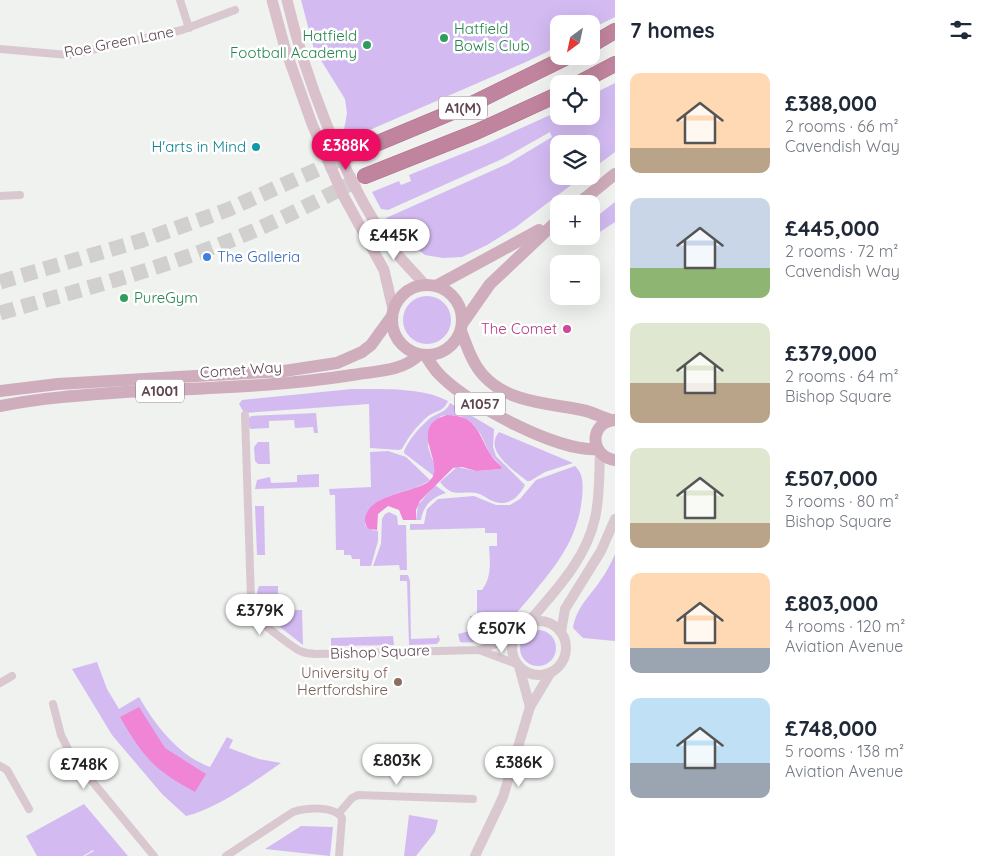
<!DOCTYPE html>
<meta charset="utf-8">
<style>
:root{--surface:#fff;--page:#f6f6f7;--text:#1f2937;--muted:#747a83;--accent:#ed0e64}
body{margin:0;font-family:Quicksand,sans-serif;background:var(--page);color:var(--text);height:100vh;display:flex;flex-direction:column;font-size:19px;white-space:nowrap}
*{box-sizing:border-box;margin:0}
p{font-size:16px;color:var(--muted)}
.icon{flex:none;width:28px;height:28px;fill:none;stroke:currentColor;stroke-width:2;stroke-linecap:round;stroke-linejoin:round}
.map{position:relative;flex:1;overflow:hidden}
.sheet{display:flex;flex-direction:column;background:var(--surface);width:375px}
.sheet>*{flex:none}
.needle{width:32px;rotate:213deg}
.tools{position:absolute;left:550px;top:15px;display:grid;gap:10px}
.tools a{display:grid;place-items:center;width:50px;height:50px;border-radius:10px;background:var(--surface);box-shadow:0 5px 20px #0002;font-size:25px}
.price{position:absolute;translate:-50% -42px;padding:0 11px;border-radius:18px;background:#fff;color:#222;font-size:16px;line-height:32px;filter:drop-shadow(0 1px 2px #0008)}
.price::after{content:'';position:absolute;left:50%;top:30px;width:15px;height:11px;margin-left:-8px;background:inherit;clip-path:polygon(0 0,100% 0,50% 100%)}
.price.active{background:var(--accent);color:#fff}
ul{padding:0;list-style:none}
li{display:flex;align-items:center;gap:15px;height:125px;padding:0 15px}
li span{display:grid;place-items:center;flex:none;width:140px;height:100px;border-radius:10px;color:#555}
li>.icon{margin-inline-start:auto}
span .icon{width:60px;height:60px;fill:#fffc;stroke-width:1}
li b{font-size:21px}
h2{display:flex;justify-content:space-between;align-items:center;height:60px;padding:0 15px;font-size:21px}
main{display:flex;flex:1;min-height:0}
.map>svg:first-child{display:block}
.green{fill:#d3bbf2}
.water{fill:#f185d5}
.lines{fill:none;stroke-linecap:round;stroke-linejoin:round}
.motorway-tunnel{stroke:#d2d0cf;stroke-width:15;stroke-dasharray:15 8;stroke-linecap:butt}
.motorway-casing{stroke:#ad6f89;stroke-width:16}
.minor{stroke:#dac8d1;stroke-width:8}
.tertiary{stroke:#dac8d1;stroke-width:10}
.secondary{stroke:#d9c0cb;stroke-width:11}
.primary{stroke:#d0adbd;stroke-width:12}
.motorway{stroke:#c1849e;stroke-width:15}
.leisure-dot{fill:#2e9e5b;stroke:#fff;stroke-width:2}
.culture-dot{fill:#0f9aa8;stroke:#fff;stroke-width:2}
.shop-dot{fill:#3f7fe0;stroke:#fff;stroke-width:2}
.hotel-dot{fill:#d1479c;stroke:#fff;stroke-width:2}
.education-dot{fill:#8d6e63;stroke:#fff;stroke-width:2}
.labels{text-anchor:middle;stroke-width:5;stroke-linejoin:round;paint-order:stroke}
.shield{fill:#fff;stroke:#8e7e85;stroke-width:1}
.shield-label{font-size:14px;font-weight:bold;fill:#5e4651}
.leisure-label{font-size:15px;fill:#27864d;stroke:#fff;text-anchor:start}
.street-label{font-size:15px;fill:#5e4651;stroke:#fff}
.culture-label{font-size:15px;fill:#0d838f;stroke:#fff;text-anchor:end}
.shop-label{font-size:15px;fill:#366cbe;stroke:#fff;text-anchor:start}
.hotel-label{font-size:15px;fill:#b23c85;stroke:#fff;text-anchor:end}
.education-label{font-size:15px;fill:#785e54;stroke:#fff;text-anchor:end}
</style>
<main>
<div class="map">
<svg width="615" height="856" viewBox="0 0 615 856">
<rect width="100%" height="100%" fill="#eff2ef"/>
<!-- green -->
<g class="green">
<polygon points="301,0 615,0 615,17 591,29 591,24 559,24 559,46 526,62 349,139 344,130 347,113 345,99 314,49"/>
<polygon points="615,83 615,152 591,170 591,144 559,144 559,176 583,176 516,227 487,245 462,257 443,258 425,255 404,239 386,218 507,164 552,137 550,132 502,159 388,210 381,209 372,192 399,181 401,185 411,181 409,175 484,145 559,111 559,116 591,116 591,95"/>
<polygon points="615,202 615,222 583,243 578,236 591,236 591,221"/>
<circle cx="427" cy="320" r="24"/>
<path d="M352,389C381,389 423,387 448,401C444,412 434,411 427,417C416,427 409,436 402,449L399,450L370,448L369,404L244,413L239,404L242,400Z"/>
<path d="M450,403L494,429L493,447L496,456L525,485C518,499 506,508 490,500C485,497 481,494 476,493C458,491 453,498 440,482L457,467L476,471L501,469L502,467L490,454L481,435L473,424L460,416L447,415L441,416L432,426L428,447L435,467L434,476L404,453V451C410,438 418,429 429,419C436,413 446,413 450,403Z"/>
<polygon points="316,413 318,433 314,433 313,427 295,428 294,420 269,421 269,428 251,429 249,427 249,418 251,416"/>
<path d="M499,432L573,463L545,472L530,481H527C514,470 483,451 499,432Z"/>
<polygon points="258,442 269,442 270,464 258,464 255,461 254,447"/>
<path d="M388,451L406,457L430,480C409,496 366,491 365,525L372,530L378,531V541L371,566H360V559H352L351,555H344V550H336L335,495H330L329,489L371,487L370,452Z"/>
<path d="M575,466C584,474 583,486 582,498C578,537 559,562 535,591C525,603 515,615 504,626C492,636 476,645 460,642L458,634L470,631V616H477V590H482C492,577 490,561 489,546H497V533H485V528L410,530V524H424L427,509L438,499L474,496L496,505H510L520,499L536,480Z"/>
<polygon points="319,474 319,487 255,489 257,480 270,477 271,483 297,482 297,475"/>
<path d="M435,485L446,493C432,497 423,506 421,520H416L418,505Z"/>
<polygon points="255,506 264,506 265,555 257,555"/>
<polygon points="389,512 397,516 398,525 406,525 407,570 400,570 399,565 373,566 381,544 382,519 385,514"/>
<path d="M615,554V641L583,638L573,628C577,606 588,599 600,581C606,573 611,563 615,554Z"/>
<polygon points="400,575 408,575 410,581 411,639 437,638 438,634 440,640 437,644 409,645 407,581 400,581"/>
<path d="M259,586H278V610H290V615L279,626C264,619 252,603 259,586Z"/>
<polygon points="291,610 302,610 303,645 280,627 291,615"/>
<circle cx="538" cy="648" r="18"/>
<polygon points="393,636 394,645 331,646 331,638"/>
<path d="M97,662L107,689L119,709L139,697C156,726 178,755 210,767L227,737L233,740L229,748L259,759L281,763C255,781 216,809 186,816L162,794L112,735L72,669Z"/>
<polygon points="84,804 128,856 85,856 94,851 93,850 83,856 37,856 26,836"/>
<polygon points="409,815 438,820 435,832 416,856 404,856"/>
<polygon points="301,826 333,827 330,856 265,849"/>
</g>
<!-- water -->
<g class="water">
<path d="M447,415C475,415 478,432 489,452C492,458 497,462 502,467L501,469L476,471L462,467L453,468L420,501L416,510V520H403L399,510L388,506L378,514L377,530L369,529C366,526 365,524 365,519C368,494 412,493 428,482C450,467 404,427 447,415Z"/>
<path d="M139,707L165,748L206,774L195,792C154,770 143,757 120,717Z"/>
</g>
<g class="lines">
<!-- motorway-tunnel -->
<g class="motorway-tunnel">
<polyline points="0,282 143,240 227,210 354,153"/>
<path d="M0,313C80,290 161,269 239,237C282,219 324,198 365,176"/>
</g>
<!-- motorway casing -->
<g class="motorway-casing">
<g id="motorway">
<polyline points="591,45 615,31"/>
<polyline points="577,84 615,64"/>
<polyline points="354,153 474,103 569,56"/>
<polyline points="365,176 476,132 559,94"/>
</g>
</g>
<!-- minor -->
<g class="minor">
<polyline points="180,0 189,28"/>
<polyline points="0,49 68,55 182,30 235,10"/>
<polyline points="0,196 20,195"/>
<path d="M245,415L251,599C252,605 253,611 257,617C260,623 294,648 300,651C305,653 310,654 316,654L479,650L499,643L516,634"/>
<polyline points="479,650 517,664"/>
<polyline points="0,683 12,676"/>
<polyline points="53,704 61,735 72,757 154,856"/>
<polyline points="0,766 7,770 29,809"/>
<polyline points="339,813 352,798 358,795 473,799"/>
<path d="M226,856L293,812C305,808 334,805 342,818L339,856"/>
</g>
<!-- tertiary -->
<g class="tertiary">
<circle cx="539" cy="648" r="27"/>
<path d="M527,624C554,592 586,560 595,518C600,497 599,475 600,453"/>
<polyline points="561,632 565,609 601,551 615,519"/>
<polyline points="519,666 530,707"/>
<polyline points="475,856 503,797 530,707 551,672"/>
</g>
<!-- secondary -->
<g class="secondary">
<polyline points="272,0 285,48 312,124 343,195 384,270 393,309"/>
<path d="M287,0C305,77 342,176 387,241C398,257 412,270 424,284"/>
</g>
<!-- primary -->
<g class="primary">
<polyline points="578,204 615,174"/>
<circle cx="427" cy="320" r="35"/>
<polyline points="436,286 539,230"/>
<polyline points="462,324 490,284 559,219"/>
<path d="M461,331C467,346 472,363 483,375C508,403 548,403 582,410C592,412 601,417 611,420"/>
<path d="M426,356C431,364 435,371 442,377C470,405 558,452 597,449"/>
<polyline points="0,391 58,384 284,371 337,363 362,352 371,345 392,316"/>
<path d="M0,406C41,398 83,395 125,392C201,388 276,387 352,375C376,371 401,372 419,355"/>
<path d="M615,420C589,422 589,456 615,460"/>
</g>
<!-- motorway -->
<use href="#motorway" class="motorway"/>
</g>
<!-- markers -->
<g class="leisure-dot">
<circle cx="444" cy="38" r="5"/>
<circle cx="367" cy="45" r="5"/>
<circle cx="124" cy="298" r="5"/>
</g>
<circle class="culture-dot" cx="256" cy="147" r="5"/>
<circle class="shop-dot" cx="207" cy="257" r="5"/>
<circle class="hotel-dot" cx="567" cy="329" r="5"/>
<circle class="education-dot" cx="398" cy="682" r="5"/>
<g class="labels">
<!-- shield labels -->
<g class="shield">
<rect x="439" y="96.5" width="48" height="23" rx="4"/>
<rect x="136" y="379.5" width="48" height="23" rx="4"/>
<rect x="455" y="392.5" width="50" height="23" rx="4"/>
</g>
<g class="shield-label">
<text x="463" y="113">A1(M)</text>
<text x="160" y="396">A1001</text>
<text x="480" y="409">A1057</text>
</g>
<!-- leisure labels -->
<g class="leisure-label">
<text x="454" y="34">Hatfield<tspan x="454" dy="17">Bowls Club</tspan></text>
<text x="357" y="41" text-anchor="end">Hatfield<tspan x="357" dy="17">Football Academy</tspan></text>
<text x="134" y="303">PureGym</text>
</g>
<!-- street labels -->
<g class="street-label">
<text transform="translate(119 42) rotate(-11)" y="5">Roe Green Lane</text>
<text transform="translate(241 370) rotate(-4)" y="5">Comet Way</text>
<text transform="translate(380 652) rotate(-2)" y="5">Bishop Square</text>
</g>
<!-- culture labels -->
<g class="culture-label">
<text x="246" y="152">H'arts in Mind</text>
</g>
<!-- shop labels -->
<g class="shop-label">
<text x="217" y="262">The Galleria</text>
</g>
<!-- hotel labels -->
<g class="hotel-label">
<text x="557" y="334">The Comet</text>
</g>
<!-- education labels -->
<g class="education-label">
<text x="388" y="678">University of<tspan x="388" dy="17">Hertfordshire</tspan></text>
</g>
</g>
</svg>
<div class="tools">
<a><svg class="needle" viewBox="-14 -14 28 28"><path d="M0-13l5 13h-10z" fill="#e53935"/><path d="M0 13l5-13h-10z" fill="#747a83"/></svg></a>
<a><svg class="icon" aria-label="locate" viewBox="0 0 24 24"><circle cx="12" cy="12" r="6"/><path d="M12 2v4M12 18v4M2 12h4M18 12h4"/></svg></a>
<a><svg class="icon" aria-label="layers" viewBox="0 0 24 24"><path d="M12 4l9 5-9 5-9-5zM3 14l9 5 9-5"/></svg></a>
<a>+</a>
<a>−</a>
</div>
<b class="price active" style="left:346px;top:171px">£388K</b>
<b class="price" style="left:394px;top:261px">£445K</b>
<b class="price" style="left:260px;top:636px">£379K</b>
<b class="price" style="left:502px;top:654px">£507K</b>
<b class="price" style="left:397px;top:786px">£803K</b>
<b class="price" style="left:519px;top:788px">£386K</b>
<b class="price" style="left:84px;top:790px">£748K</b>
</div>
<section class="sheet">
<h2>7 homes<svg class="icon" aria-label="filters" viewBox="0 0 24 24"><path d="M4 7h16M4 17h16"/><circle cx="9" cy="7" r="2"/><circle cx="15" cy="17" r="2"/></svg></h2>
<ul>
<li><span style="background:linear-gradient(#ffd9b3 75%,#b9a48a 0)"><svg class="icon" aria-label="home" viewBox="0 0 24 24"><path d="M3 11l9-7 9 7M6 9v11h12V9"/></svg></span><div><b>£388,000</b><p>2 rooms · 66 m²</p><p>Cavendish Way</p></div></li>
<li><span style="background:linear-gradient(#c9d6e8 70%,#8fb573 0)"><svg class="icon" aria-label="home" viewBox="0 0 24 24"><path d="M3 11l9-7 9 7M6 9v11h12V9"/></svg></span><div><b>£445,000</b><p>2 rooms · 72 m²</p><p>Cavendish Way</p></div></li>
<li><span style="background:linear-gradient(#dfe7d0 60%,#b9a48a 0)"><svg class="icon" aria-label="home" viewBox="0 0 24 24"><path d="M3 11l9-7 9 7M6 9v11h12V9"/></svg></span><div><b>£379,000</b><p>2 rooms · 64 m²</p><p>Bishop Square</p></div></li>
<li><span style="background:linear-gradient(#dfe7d0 75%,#b9a48a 0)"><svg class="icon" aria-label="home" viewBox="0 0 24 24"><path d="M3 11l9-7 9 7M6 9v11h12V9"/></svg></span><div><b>£507,000</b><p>3 rooms · 80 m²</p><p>Bishop Square</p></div></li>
<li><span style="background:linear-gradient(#ffd9b3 75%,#9aa5b1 0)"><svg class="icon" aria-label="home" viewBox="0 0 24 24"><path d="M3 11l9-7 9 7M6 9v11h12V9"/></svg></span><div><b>£803,000</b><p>4 rooms · 120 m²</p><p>Aviation Avenue</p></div></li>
<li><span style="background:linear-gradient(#bfe0f5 65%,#9aa5b1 0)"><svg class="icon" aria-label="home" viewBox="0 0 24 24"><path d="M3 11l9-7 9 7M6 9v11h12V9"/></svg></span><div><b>£748,000</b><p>5 rooms · 138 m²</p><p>Aviation Avenue</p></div></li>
</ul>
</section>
</main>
